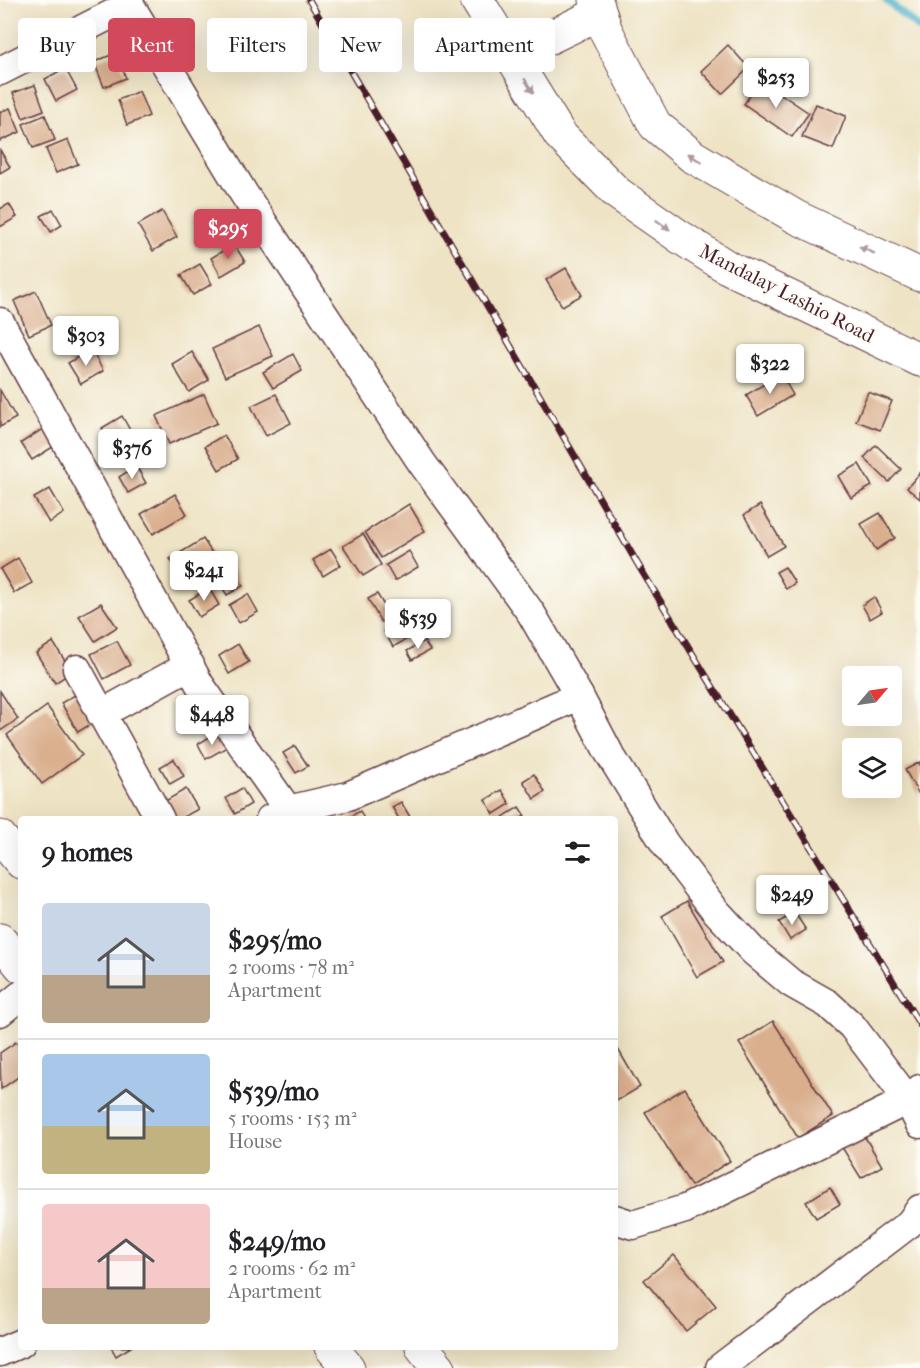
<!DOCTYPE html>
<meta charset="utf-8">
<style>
:root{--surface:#fff;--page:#f2f2f2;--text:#202124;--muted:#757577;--line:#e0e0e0;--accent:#d1495b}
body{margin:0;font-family:"IM FELL French Canon",serif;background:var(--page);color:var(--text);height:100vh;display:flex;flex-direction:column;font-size:22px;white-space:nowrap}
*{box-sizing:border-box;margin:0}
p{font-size:20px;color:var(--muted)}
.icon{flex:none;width:33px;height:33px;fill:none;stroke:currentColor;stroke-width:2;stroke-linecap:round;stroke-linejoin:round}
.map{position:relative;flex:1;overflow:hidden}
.drawer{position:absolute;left:18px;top:816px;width:600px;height:534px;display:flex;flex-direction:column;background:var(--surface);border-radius:6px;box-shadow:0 6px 24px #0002}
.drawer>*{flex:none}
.hud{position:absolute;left:18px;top:18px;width:600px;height:54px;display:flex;gap:12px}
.needle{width:39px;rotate:61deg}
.buttons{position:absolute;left:842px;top:666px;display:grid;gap:12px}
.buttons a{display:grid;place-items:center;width:60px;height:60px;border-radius:6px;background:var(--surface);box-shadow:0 6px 24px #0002;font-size:30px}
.price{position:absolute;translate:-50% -51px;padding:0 14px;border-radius:6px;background:#fff;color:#222;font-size:20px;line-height:39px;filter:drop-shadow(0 2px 3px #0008)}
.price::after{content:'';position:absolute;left:50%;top:36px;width:18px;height:14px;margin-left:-9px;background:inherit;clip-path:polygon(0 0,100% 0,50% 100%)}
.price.on{background:var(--accent);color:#fff}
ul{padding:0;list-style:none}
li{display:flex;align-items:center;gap:18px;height:150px;padding:0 24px}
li+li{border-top:2px solid var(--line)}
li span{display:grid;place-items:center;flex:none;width:168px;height:120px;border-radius:6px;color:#555}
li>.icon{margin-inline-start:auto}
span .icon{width:72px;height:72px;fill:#fffc;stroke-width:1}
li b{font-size:26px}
h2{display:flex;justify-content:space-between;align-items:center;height:72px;padding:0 24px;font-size:26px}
.tag{padding:0 21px;border-radius:6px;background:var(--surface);box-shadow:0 6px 24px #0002;font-size:21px;line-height:54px}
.tag.on{background:var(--accent);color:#fff}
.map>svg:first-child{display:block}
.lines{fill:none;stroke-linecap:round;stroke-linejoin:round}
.stream{stroke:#49aec8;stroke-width:8}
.building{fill:#daaf8e}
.minor-casing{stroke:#633c42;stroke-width:31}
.primary-casing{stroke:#633c42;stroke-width:35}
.trunk-casing{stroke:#633c42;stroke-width:35}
.minor{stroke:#fff;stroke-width:28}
.primary{stroke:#fff;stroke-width:33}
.trunk{stroke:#fff;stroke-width:33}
.rail-casing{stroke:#4a1f2b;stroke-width:7}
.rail{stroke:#fdfcf7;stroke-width:4.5;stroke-dasharray:14;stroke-linecap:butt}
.oneway{fill:#ae9aa0}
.labels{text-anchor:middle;stroke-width:5;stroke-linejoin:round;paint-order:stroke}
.street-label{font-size:20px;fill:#4a1f2b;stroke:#fdfcf7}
</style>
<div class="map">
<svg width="920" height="1368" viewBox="0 0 920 1368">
<rect width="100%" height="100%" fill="#fdfcf7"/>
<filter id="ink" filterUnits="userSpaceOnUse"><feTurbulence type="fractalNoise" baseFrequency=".0167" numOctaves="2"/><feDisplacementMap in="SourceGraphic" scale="12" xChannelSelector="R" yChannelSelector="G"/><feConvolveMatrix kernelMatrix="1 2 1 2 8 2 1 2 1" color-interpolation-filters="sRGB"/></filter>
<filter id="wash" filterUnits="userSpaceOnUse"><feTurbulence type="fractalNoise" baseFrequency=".008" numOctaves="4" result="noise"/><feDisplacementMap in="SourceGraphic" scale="24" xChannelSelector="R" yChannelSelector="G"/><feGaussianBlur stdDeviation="1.35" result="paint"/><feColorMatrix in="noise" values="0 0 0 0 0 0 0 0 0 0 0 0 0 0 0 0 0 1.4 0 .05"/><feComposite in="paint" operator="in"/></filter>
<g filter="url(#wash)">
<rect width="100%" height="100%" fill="#eee3c4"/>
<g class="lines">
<!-- stream -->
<polyline class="stream" points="886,0 920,29"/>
</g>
<g id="blocks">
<!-- building -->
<g class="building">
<polygon points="728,45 749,68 722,94 701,71"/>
<polygon points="116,53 126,78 104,87 94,62"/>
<polygon points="65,68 77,90 56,101 45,79"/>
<polygon points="760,80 809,113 792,137 744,104"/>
<polygon points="35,85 44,110 23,118 13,93"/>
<polygon points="139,91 149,116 127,125 118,100"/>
<polygon points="816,104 846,116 833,149 802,137"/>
<polygon points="10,108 20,132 0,141 0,112"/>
<polygon points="45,115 55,140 33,148 23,124"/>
<polygon points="68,140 78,164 56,173 46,149"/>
<polygon points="0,150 10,167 0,173"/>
<polygon points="9,204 17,217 0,227 0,209"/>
<polygon points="53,209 62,225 51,232 41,216"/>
<polygon points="162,211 177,237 153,251 138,225"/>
<polygon points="234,244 245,262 221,276 211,258"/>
<polygon points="200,264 212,284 193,295 181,275"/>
<polygon points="566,268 582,295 562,306 546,280"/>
<polygon points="36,291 51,325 29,335 14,301"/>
<polygon points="259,327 273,356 225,377 212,349"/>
<polygon points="91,349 103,371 81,384 68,363"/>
<polygon points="192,352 209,380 189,392 172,364"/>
<polygon points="293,354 302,371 273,388 263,372"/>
<polygon points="781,374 793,395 758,416 746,395"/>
<polygon points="0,390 16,418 0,427"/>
<polygon points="868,392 892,401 880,430 856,421"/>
<polygon points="204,394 217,423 169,444 156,416"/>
<polygon points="276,394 291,423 266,436 251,406"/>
<polygon points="122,416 135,439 115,450 102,428"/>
<polygon points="44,428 56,445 32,460 21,443"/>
<polygon points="224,435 238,459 219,470 205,446"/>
<polygon points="876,445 901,469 889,482 864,458"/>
<polygon points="859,464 872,486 851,498 838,476"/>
<polygon points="136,466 146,483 128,493 119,477"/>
<polygon points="920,473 920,499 907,488"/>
<polygon points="50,489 64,513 49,523 34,498"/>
<polygon points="175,494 187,514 153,534 141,514"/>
<polygon points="409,504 425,531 381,558 365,532"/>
<polygon points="760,505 784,546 767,556 744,515"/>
<polygon points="880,513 895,538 876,550 861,524"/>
<polygon points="363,534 381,565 363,576 343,546"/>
<polygon points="203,539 218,562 185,582 170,559"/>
<polygon points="331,549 341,565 323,576 313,560"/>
<polygon points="409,551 418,567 395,581 386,565"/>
<polygon points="18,558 32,583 14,593 0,569"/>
<polygon points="785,567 795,583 786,589 776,572"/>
<polygon points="234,569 243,586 227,595 217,579"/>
<polygon points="209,588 219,605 199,617 189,600"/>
<polygon points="248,594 258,612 239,623 229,605"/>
<polygon points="377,594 391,617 381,622 368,599"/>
<polygon points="874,597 882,612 870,619 862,605"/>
<polygon points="101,603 117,627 95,641 79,616"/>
<polygon points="406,617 416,634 393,647 384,631"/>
<polygon points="117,641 130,665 104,679 91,654"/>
<polygon points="424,641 430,650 412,660 407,651"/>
<polygon points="53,642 72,672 55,683 36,653"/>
<polygon points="238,644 249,662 229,674 219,656"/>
<polygon points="0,691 18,719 0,731"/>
<polygon points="82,691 99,719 78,732 61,703"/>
<polygon points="47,706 82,755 42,784 7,735"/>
<polygon points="218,732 227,747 206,759 198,744"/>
<polygon points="295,746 308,766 296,773 283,753"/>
<polygon points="174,759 184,776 170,784 160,767"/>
<polygon points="920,762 920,796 905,770"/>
<polygon points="534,774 545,792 534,799 523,781"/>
<polygon points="242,788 251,804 235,814 226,798"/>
<polygon points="186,789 198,809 180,819 172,819 162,803"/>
<polygon points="502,790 510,804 494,814 485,800"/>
<polygon points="401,802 410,817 408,819 399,819 392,807"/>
<polygon points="519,807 525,816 520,819 504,819 503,817"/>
<polygon points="360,811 364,819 346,819"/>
<polygon points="687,901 723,962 697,977 662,916"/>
<polygon points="795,913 806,930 790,940 779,922"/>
<polygon points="773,1021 833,1116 798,1138 739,1043"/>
<polygon points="16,1042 21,1048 21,1075 1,1089 0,1053"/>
<polygon points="615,1044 640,1087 615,1102"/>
<polygon points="685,1088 730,1161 691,1186 645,1112"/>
<polygon points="862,1132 882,1166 861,1178 840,1144"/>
<polygon points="830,1187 840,1204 816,1218 806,1202"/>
<polygon points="674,1255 716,1306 686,1331 644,1280"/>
<polygon points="111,1347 131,1347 116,1356"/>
</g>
</g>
</g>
<g filter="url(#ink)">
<use href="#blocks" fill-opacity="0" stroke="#633c42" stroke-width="1.5"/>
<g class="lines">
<!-- minor casing -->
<g class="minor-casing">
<g id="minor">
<polyline points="127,0 244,194 422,463 531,613 579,696 609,753 665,844 715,910 753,951 791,983 828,1004 852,1026 908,1100 920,1124"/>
<polyline points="0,71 130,5"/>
<polyline points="0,322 200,685 288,810"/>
<polyline points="77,669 160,819"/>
<polyline points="101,714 190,665"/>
<polyline points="270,819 288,810 348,796 579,696"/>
<polyline points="0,1012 21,995"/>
<polyline points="615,1219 633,1225 685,1209 908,1100 920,1089"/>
<polyline points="0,1352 21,1343"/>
<polyline points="720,1368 910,1223 920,1209"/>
</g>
</g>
<!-- primary casing -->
<g class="primary-casing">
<g id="primary">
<polyline points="0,837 21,862"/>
<polyline points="0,940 21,966"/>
<polyline points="331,1347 348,1368"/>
<polyline points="422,1347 439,1368"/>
</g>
</g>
<!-- trunk casing -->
<g class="trunk-casing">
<g id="trunk">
<polyline points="477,0 560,135 617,193 680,237 727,267 920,360"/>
<polyline points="596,0 606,31 655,125 692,156 796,217 920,275"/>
<polyline points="511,56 600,13"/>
</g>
</g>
<!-- minor -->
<use href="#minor" class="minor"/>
<!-- primary -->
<use href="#primary" class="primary"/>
<!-- trunk -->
<use href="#trunk" class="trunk"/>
<!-- rail casing -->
<g class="rail-casing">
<polyline id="rail" points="309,0 640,568 920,1025"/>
</g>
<!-- rail -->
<use href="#rail" class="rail"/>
</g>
<!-- one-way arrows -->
<defs><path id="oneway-solid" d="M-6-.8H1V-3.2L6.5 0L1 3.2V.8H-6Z" transform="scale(1.5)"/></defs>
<g class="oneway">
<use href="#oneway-solid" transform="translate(529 86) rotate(58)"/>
<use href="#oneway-solid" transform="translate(695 158) rotate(-146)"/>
<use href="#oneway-solid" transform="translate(663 225) rotate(35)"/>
<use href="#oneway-solid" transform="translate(867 250) rotate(-155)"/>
</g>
</g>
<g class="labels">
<!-- street labels -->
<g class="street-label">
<text transform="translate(787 293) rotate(27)" y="7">Mandalay Lashio Road</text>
</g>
</g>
</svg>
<div class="buttons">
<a><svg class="needle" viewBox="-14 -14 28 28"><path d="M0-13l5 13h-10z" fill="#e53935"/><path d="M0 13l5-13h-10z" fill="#757577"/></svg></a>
<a><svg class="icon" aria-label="layers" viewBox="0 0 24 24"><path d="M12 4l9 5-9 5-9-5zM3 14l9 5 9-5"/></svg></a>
</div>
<b class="price" style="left:776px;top:109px">$253</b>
<b class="price on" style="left:228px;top:260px">$295</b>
<b class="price" style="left:86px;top:367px">$303</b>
<b class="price" style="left:770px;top:395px">$322</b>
<b class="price" style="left:132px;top:480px">$376</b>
<b class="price" style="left:204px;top:602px">$241</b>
<b class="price" style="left:418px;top:650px">$539</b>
<b class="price" style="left:212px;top:746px">$448</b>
<b class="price" style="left:792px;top:926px">$249</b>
<div class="hud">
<a class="tag">Buy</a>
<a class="tag on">Rent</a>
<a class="tag">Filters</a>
<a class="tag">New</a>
<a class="tag">Apartment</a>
</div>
<section class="drawer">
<h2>9 homes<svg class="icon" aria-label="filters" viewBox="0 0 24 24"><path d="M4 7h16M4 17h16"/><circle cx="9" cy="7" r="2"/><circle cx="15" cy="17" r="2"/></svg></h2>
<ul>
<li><span style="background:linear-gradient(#c9d6e8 60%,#b9a48a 0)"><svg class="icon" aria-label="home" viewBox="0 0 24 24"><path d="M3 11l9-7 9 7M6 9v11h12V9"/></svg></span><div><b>$295/mo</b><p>2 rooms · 78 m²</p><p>Apartment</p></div></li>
<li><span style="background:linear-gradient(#a9c7e8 60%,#c2b280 0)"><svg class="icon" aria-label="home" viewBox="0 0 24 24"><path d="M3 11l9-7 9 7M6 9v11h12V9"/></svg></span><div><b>$539/mo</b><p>5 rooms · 153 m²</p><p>House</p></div></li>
<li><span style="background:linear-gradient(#f6c9c9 70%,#b9a48a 0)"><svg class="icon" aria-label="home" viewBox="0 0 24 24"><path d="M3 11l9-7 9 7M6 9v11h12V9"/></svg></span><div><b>$249/mo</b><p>2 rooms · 62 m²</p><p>Apartment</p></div></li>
</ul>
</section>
</div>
